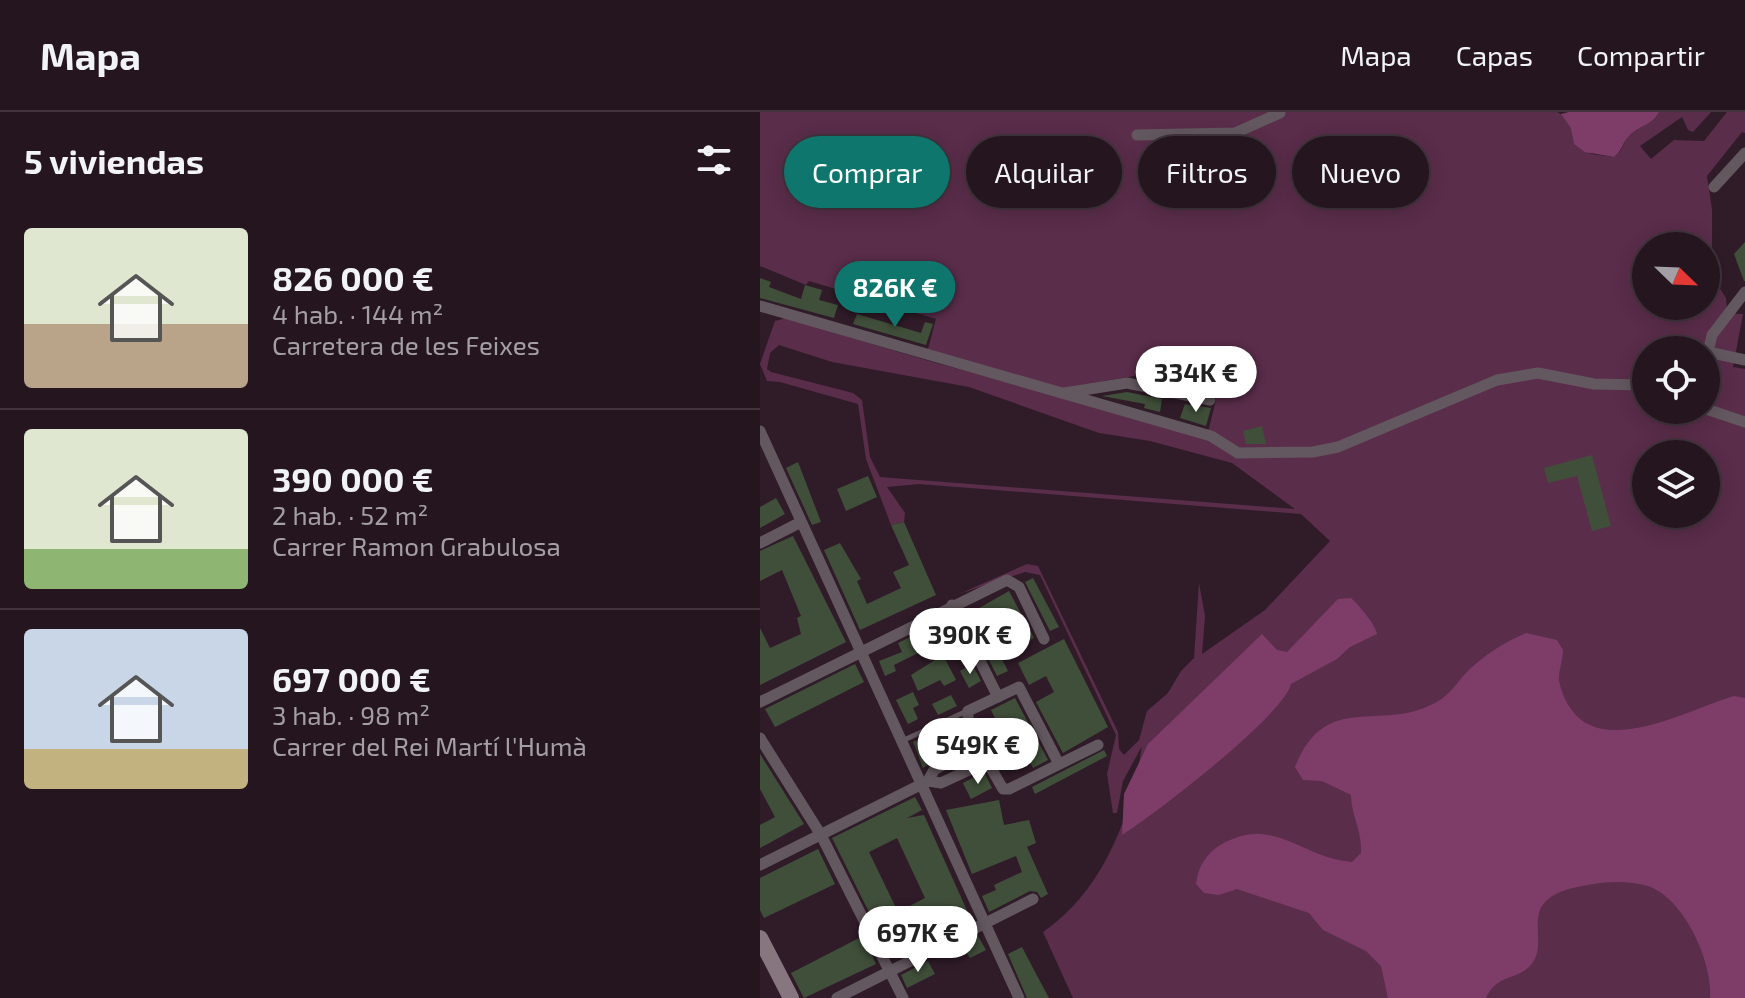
<!DOCTYPE html>
<html lang="es">
<meta charset="utf-8">
<style>
:root{--surface:#24151f;--page:#30222c;--text:#f1f3f6;--muted:#a39fa4;--line:#41343d;--accent:#0f766e}
body{margin:0;font-family:"Exo 2",sans-serif;background:var(--page);color:var(--text);height:100vh;display:flex;flex-direction:column;font-size:30px;white-space:nowrap}
*{box-sizing:border-box;margin:0}
p{font-size:26px;color:var(--muted)}
.icon{flex:none;width:44px;height:44px;fill:none;stroke:currentColor;stroke-width:2;stroke-linecap:round;stroke-linejoin:round}
.map{position:relative;flex:1;overflow:hidden}
.sheet{display:flex;flex-direction:column;background:var(--surface);width:760px}
.sheet>*{flex:none}
.hud{position:absolute;left:24px;top:24px;width:760px;height:72px;display:flex;gap:16px}
.needle{width:52px;rotate:113deg}
.controls{position:absolute;left:872px;top:120px;display:grid;gap:16px}
.controls a{display:grid;place-items:center;width:88px;height:88px;border-radius:50%;background:var(--surface);box-shadow:0 4px 20px #0003,0 0 0 2px var(--line);font-size:40px}
.price{position:absolute;translate:-50% -68px;padding:0 18px;border-radius:28px;background:#fff;color:#222;font-size:26px;line-height:52px;filter:drop-shadow(0 2px 4px #0008)}
.price::after{content:'';position:absolute;left:50%;top:48px;width:24px;height:18px;margin-left:-12px;background:inherit;clip-path:polygon(0 0,100% 0,50% 100%)}
.price.selected{background:var(--accent);color:#fff}
ul{padding:0;list-style:none}
li{display:flex;align-items:center;gap:24px;height:200px;padding:0 24px}
li+li{border-top:2px solid var(--line)}
li span{display:grid;place-items:center;flex:none;width:224px;height:160px;border-radius:8px;color:#555}
li>.icon{margin-inline-start:auto}
span .icon{width:96px;height:96px;fill:#fffc;stroke-width:1}
li b{font-size:34px}
h2{display:flex;justify-content:space-between;align-items:center;height:96px;padding:0 24px;font-size:34px}
.pill{padding:0 28px;border-radius:36px;background:var(--surface);box-shadow:0 4px 20px #0003,0 0 0 2px var(--line);font-size:28px;line-height:72px}
.pill.selected{background:var(--accent);color:#fff}
header{display:flex;align-items:center;gap:48px;box-sizing:border-box;height:112px;padding:0 40px;background:var(--surface);border-bottom:2px solid var(--line)}
header strong{font-size:38px}
nav{display:flex;gap:44px;margin-inline-start:auto;font-size:28px}
main{display:flex;flex:1;min-height:0}
.map>svg:first-child{display:block}
.green{fill:#5a2d4a;fill-rule:evenodd}
.forest{fill:#7e3d68}
.building{fill:#404f3a;fill-rule:evenodd}
.lines{fill:none;stroke-linecap:round;stroke-linejoin:round}
.lane{stroke:#63585f;stroke-width:5}
.street{stroke:#63585f;stroke-width:11}
.secondary{stroke:#877680;stroke-width:16}
</style>
<header>
<strong>Mapa</strong>
<nav><a>Mapa</a><a>Capas</a><a>Compartir</a></nav>
</header>
<main>
<section class="sheet">
<h2>5 viviendas<svg class="icon" aria-label="filters" viewBox="0 0 24 24"><path d="M4 7h16M4 17h16"/><circle cx="9" cy="7" r="2"/><circle cx="15" cy="17" r="2"/></svg></h2>
<ul>
<li><span style="background:linear-gradient(#dfe7d0 60%,#b9a48a 0)"><svg class="icon" aria-label="home" viewBox="0 0 24 24"><path d="M3 11l9-7 9 7M6 9v11h12V9"/></svg></span><div><b>826 000 €</b><p>4 hab. · 144 m²</p><p>Carretera de les Feixes</p></div></li>
<li><span style="background:linear-gradient(#dfe7d0 75%,#8fb573 0)"><svg class="icon" aria-label="home" viewBox="0 0 24 24"><path d="M3 11l9-7 9 7M6 9v11h12V9"/></svg></span><div><b>390 000 €</b><p>2 hab. · 52 m²</p><p>Carrer Ramon Grabulosa</p></div></li>
<li><span style="background:linear-gradient(#c9d6e8 75%,#c2b280 0)"><svg class="icon" aria-label="home" viewBox="0 0 24 24"><path d="M3 11l9-7 9 7M6 9v11h12V9"/></svg></span><div><b>697 000 €</b><p>3 hab. · 98 m²</p><p>Carrer del Rei Martí l'Humà</p></div></li>
</ul>
</section>
<div class="map">
<svg width="985" height="886" viewBox="0 0 985 886">
<rect width="100%" height="100%" fill="#301c29"/>
<!-- green -->
<path class="green" d="M0,0H797L803,3L831,42L854,45C863,39 862,31 869,24C878,13 892,14 899,0H951L933,20L928,18L922,5L880,34L891,47L914,28L944,29L967,0H985V21L982,20L947,64L952,98V164L966,186L967,198L972,202H983L973,255L985,257V886H313L283,820C344,778 371,704 382,634L363,669L357,701H353L347,662L356,623L280,463L265,460L199,482L267,452L278,454L358,620L359,637L364,643L379,628L387,599L408,581L421,559L434,546L439,471L445,504L442,542L505,498L570,429L541,402L159,372L127,375L145,401L144,410L131,413L106,347L98,292L20,270L7,269L0,252L15,209L26,206L169,249L447,324L457,284L380,263L302,276L168,237L176,207L49,169L46,173L0,154ZM886,134H946V194H886ZM19,233L72,250L209,275L339,321L390,329L472,351L535,397L120,365L110,345L102,288L93,281L11,260L7,257L10,241ZM886,238H946V298H886ZM886,342H946V402H886Z"/>
<!-- forest -->
<g class="forest">
<path d="M809,0H899C892,14 879,13 869,24C862,31 862,39 854,45L825,40L814,32L811,16L801,2Z"/>
<path d="M591,486C598,492 616,513 617,522L590,535L577,547L531,572C524,603 394,703 362,723L364,682L388,632L502,522L517,538L527,540L578,487Z"/>
<path d="M766,521L797,528L803,538C803,548 798,561 799,569C820,659 918,601 974,584L985,586V886H950C953,850 924,786 888,774C870,769 851,769 833,772C818,775 799,777 787,788C767,806 789,836 769,855C755,868 736,863 726,886H628L621,854L606,839L563,818L549,801L477,777L459,783L444,781L436,772C438,755 446,741 462,732C514,703 541,746 592,750L601,741C602,717 592,707 591,683L562,669L543,668L535,655C566,578 618,621 675,591C692,582 697,569 710,557C727,541 745,530 766,521Z"/>
</g>
<!-- building -->
<g class="building">
<polygon points="985,130 985,169 984,169 974,142"/>
<polygon points="155,158 170,165 168,171 176,177 171,190 140,178 147,162 152,165"/>
<polygon points="0,166 11,170 9,175 41,187 45,173 62,178 59,188 78,193 74,206 0,186"/>
<polygon points="97,202 161,221 165,210 173,212 166,233 93,212"/>
<polygon points="367,280 402,287 400,300 384,296 385,292 342,284"/>
<polygon points="425,292 451,296 446,314 420,306"/>
<polygon points="502,314 506,332 486,332 483,319"/>
<polygon points="832,343 851,414 832,419 817,364 788,371 784,356"/>
<polygon points="38,350 61,410 52,413 26,356"/>
<polygon points="108,364 117,385 86,399 77,377"/>
<polygon points="16,386 25,402 0,416 0,395"/>
<polygon points="144,410 176,483 100,518 64,438 80,431 101,467 97,469 107,492 141,476 133,460 149,453 131,413"/>
<polygon points="33,424 86,530 0,573 0,516 10,536 41,522 37,506 41,504 22,458 0,469 0,439"/>
<polygon points="273,466 299,515 290,519 265,470"/>
<polygon points="249,479 274,526 246,539 236,517 218,526 207,503"/>
<polygon points="192,512 200,529 188,535 180,518"/>
<polygon points="158,521 166,537 134,553 136,559 125,564 119,549 142,540 138,531"/>
<polygon points="304,527 348,615 303,641 276,590 294,580 286,564 269,573 258,551"/>
<polygon points="236,536 248,559 237,564 226,542"/>
<polygon points="183,543 196,568 184,574 180,568 158,579 151,563"/>
<polygon points="95,552 104,570 15,615 5,597"/>
<polygon points="212,552 221,569 209,576 200,559"/>
<polygon points="153,580 159,593 153,596 158,607 148,612 136,588"/>
<polygon points="191,583 197,594 178,603 172,592"/>
<polygon points="255,586 288,648 273,656 250,610 239,614 231,598"/>
<polygon points="200,615 204,626 179,638 182,644 163,656 153,630 164,625 168,631"/>
<polygon points="344,638 347,644 275,682 272,675"/>
<polygon points="0,642 44,712 0,736 0,713 15,705 0,677"/>
<polygon points="224,660 232,676 211,687 203,671"/>
<path d="M155,685L162,698L147,706L164,703L209,803L130,842L72,726ZM137,726L165,786L138,800L109,740Z"/>
<polygon points="239,688 244,713 269,708 276,731 267,735 288,782 281,786 277,780 270,779 229,800 222,784 236,778 234,773 262,760 256,744 212,762 186,698"/>
<polygon points="58,737 75,772 4,806 0,798 0,766"/>
<polygon points="103,824 116,852 44,886 31,861"/>
<polygon points="218,824 226,838 210,846 202,833"/>
<polygon points="262,835 274,858 289,886 267,886 248,842"/>
<polygon points="168,849 175,862 147,876 141,863"/>
</g>
<g class="lines">
<!-- lane -->
<polyline class="lane" points="144,628 207,599"/>
<!-- street -->
<g class="street">
<polyline points="377,23 475,21 520,1"/>
<polyline points="954,75 985,41"/>
<polyline points="985,180 952,223 948,240 985,248"/>
<polyline points="0,194 451,324 478,341 553,340 578,335 737,268 778,261 834,272 886,273"/>
<polyline points="304,281 367,271 450,288"/>
<polyline points="946,297 985,310"/>
<polyline points="0,319 259,886"/>
<polyline points="0,431 41,410"/>
<polyline points="192,493 238,585"/>
<polyline points="0,590 247,468 259,475 284,527"/>
<polyline points="0,626 61,723 143,886"/>
<polyline points="299,652 259,575 208,599 208,616 243,677 249,677 338,633"/>
<polyline points="168,669 174,658 217,634"/>
<polyline points="0,753 168,669 181,671 226,650"/>
<polyline points="77,886 273,787"/>
</g>
<!-- secondary -->
<polyline class="secondary" points="0,826 31,886"/>
</g>
</svg>
<div class="controls">
<a><svg class="needle" viewBox="-14 -14 28 28"><path d="M0-13l5 13h-10z" fill="#e53935"/><path d="M0 13l5-13h-10z" fill="#a39fa4"/></svg></a>
<a><svg class="icon" aria-label="locate" viewBox="0 0 24 24"><circle cx="12" cy="12" r="6"/><path d="M12 2v4M12 18v4M2 12h4M18 12h4"/></svg></a>
<a><svg class="icon" aria-label="layers" viewBox="0 0 24 24"><path d="M12 4l9 5-9 5-9-5zM3 14l9 5 9-5"/></svg></a>
</div>
<b class="price selected" style="left:135px;top:217px">826K €</b>
<b class="price" style="left:436px;top:302px">334K €</b>
<b class="price" style="left:210px;top:564px">390K €</b>
<b class="price" style="left:218px;top:674px">549K €</b>
<b class="price" style="left:158px;top:862px">697K €</b>
<div class="hud">
<a class="pill selected">Comprar</a>
<a class="pill">Alquilar</a>
<a class="pill">Filtros</a>
<a class="pill">Nuevo</a>
</div>
</div>
</main>
